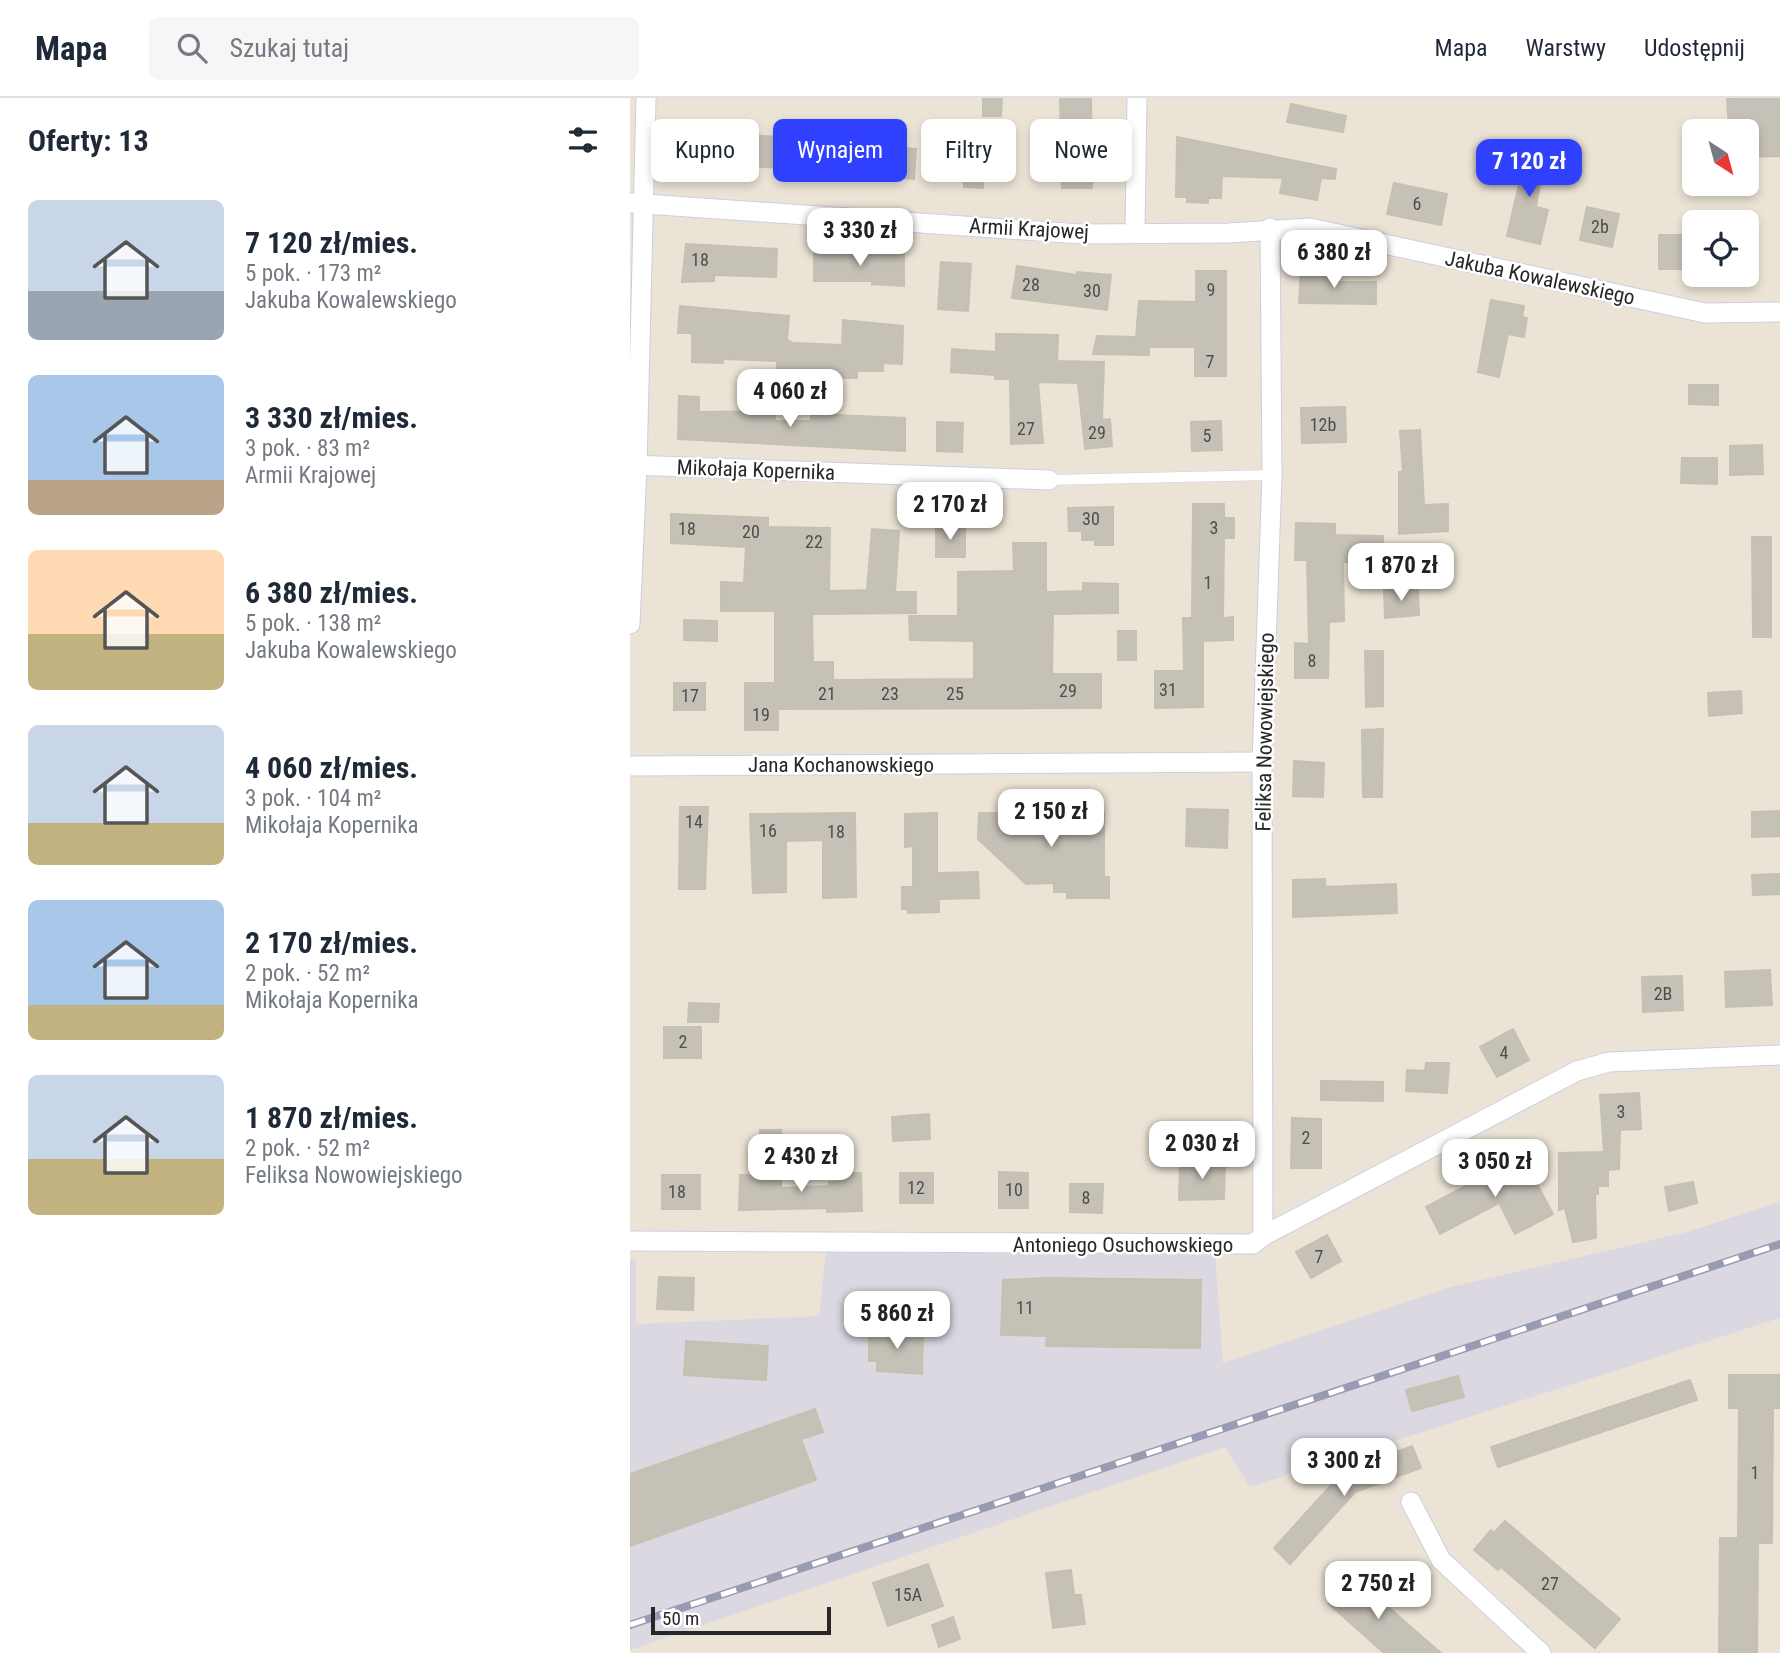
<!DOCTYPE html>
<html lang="pl">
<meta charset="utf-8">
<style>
:root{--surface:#fff;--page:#f6f6f7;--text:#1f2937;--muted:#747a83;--line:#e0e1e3;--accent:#2f41ff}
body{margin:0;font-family:"Roboto Condensed",sans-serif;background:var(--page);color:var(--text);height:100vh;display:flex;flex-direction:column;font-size:26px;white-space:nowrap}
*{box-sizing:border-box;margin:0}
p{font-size:23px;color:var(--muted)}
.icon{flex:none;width:38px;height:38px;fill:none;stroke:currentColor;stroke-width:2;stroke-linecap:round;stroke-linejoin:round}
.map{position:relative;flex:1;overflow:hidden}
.sheet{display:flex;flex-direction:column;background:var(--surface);width:630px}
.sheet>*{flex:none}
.top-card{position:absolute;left:21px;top:21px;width:665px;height:63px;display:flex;gap:14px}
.needle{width:46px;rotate:144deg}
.tools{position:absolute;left:1052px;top:21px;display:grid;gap:14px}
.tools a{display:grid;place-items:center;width:77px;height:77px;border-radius:10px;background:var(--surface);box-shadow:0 4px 10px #0003;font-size:35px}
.scale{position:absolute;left:21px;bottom:18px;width:180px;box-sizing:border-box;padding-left:7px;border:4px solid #272727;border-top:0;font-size:19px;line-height:24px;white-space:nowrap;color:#272727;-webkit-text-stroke:5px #fff;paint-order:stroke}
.price{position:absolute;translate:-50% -60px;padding:0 16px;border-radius:14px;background:#fff;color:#222;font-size:23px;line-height:46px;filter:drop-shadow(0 2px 4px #0008)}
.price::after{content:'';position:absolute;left:50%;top:42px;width:21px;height:16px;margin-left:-10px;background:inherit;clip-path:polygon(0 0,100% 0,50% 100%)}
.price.current{background:var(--accent);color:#fff}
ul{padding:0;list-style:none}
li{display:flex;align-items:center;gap:21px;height:175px;padding:0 28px}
li span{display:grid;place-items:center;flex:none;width:196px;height:140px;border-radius:10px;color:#555}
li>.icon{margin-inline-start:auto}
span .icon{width:84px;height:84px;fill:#fffc;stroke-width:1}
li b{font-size:30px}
h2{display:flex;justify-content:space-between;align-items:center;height:84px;padding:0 28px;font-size:30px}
.tag{padding:0 24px;border-radius:10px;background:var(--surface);box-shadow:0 4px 10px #0003;font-size:24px;line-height:63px}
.tag.current{background:var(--accent);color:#fff}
header{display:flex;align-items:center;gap:42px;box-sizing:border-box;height:98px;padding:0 35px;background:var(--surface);border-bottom:2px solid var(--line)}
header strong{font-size:33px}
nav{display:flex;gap:38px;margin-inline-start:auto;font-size:24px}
.search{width:490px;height:63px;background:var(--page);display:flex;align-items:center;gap:18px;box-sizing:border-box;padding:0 24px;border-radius:10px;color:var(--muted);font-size:26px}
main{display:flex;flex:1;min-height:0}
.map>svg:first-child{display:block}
.industrial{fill:#dcd8e2}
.building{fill:#c6c1b7;stroke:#c6c0b0;stroke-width:2}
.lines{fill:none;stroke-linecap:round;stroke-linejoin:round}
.lane-casing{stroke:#cccee2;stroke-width:11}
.street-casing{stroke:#cccee2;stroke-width:21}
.lane{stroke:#fff;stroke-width:10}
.street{stroke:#fff;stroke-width:19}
.rail-casing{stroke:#999bb3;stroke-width:8}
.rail{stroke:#fff;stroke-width:5;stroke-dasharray:16;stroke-linecap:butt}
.labels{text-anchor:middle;stroke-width:5;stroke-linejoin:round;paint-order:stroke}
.number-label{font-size:18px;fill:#4f4e4b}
.street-label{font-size:21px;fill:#272727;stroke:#fff}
</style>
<header>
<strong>Mapa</strong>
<div class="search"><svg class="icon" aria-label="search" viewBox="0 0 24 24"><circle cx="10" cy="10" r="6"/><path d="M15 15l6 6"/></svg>Szukaj tutaj</div>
<nav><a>Mapa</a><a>Warstwy</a><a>Udostępnij</a></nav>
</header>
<main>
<section class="sheet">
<h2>Oferty: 13<svg class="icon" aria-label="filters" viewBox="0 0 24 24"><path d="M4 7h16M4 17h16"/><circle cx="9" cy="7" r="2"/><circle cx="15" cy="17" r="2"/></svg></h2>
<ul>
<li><span style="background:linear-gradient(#c9d6e8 65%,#9aa5b1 0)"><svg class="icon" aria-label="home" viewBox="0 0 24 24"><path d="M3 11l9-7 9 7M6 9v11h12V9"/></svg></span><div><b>7 120 zł/mies.</b><p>5 pok. · 173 m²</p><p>Jakuba Kowalewskiego</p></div></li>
<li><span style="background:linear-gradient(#a9c7e8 75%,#b9a48a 0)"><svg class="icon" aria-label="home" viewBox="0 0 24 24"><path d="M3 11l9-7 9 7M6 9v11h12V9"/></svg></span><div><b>3 330 zł/mies.</b><p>3 pok. · 83 m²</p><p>Armii Krajowej</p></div></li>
<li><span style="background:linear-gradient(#ffd9b3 60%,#c2b280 0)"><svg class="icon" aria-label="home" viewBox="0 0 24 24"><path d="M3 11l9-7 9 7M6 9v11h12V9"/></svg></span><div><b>6 380 zł/mies.</b><p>5 pok. · 138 m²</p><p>Jakuba Kowalewskiego</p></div></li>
<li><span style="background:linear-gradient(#c9d6e8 70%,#c2b280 0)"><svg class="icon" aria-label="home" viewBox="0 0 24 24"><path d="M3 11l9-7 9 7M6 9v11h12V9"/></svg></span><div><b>4 060 zł/mies.</b><p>3 pok. · 104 m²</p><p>Mikołaja Kopernika</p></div></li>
<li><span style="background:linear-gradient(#a9c7e8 75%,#c2b280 0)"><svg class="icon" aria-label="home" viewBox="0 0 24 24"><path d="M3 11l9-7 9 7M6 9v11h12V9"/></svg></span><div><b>2 170 zł/mies.</b><p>2 pok. · 52 m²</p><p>Mikołaja Kopernika</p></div></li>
<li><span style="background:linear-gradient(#c9d6e8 60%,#c2b280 0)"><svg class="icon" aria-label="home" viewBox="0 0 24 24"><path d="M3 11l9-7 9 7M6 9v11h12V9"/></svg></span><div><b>1 870 zł/mies.</b><p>2 pok. · 52 m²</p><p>Feliksa Nowowiejskiego</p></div></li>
</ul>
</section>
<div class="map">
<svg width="1150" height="1555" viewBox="0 0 1150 1555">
<rect width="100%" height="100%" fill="#ebe4d6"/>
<!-- industrial -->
<polygon class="industrial" points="1150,1104 1150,1220 620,1389 595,1349 0,1552 0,1161 6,1161 6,1226 189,1218 196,1153 585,1154 593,1265 821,1189 1057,1134"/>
<!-- building -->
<g class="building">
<polygon points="353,0 372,0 371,18 353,18"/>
<polygon points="430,0 461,0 462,90 432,90"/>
<polygon points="1097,0 1150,1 1150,58 1116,59 1116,33 1099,33"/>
<polygon points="661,6 716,18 713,34 657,24"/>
<polygon points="70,23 94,25 93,36 152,39 151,70 58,65 60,33 69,34"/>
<polygon points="547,39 706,71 705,81 691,80 687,102 650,95 653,80 592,78 591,100 578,100 578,105 557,104 557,99 546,99"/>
<polygon points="183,42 286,51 284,81 183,73"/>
<polygon points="895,46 916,50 906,109 918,112 910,146 877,138 891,78"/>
<polygon points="322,51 354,52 353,90 334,89 334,80 321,80"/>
<polygon points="764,85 817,96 811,127 757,116"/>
<polygon points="957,109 989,116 982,149 950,142"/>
<rect x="1029" y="137" width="35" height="34"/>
<polygon points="56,146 147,151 146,179 84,177 84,183 52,184"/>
<polygon points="184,155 274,157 274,188 242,186 242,183 184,183"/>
<polygon points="311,164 341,166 338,213 308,211"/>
<polygon points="387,168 447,177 447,174 481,177 477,212 382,200"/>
<polygon points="671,171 701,172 701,184 746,184 746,206 669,205"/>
<polygon points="566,173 596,173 596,278 565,278 565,249 519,249 519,257 463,256 467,238 506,239 509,203 566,204"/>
<polygon points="861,202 894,208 892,219 897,220 894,239 878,236 869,279 848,274"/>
<polygon points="50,208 159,218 157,242 163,245 212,247 213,222 273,228 272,266 253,265 253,273 227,273 227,280 163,279 163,276 147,275 147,263 93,261 93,265 62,264 62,235 48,235"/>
<polygon points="366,236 428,237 427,263 474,264 472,322 480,321 482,348 455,351 448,285 408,284 413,345 381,346 380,281 365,281 365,277 321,274 322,251 366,254"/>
<polygon points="1059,287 1088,287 1088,307 1059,306"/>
<polygon points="49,298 69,299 69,314 145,313 145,323 181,323 181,316 275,320 275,353 48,341"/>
<polygon points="715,309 716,344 672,345 671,310"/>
<polygon points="591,323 592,352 562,353 561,324"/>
<polygon points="307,324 333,325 332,354 307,353"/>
<polygon points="790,332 794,407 818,406 818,433 769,436 769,374 773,374 770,333"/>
<polygon points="1132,347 1133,376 1100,377 1100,348"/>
<polygon points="1052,360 1087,360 1087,386 1051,385"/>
<polygon points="563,406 594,406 594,420 604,420 604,440 594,440 593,520 603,519 603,542 573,543 573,609 525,610 525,573 554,573 553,520 562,520"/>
<polygon points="483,409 483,447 465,447 465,442 452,442 452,433 439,433 438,410"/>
<polygon points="41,416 138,420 138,429 200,430 199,493 237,492 242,431 269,433 265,494 286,494 286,515 182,516 183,564 203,564 203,582 344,581 344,543 280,542 279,518 328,518 328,474 384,473 383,445 416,445 416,494 453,493 453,485 488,486 488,515 423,516 422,576 471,576 471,610 148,611 148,632 115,632 115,585 145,585 145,513 91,513 91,484 114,485 116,449 41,445"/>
<polygon points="666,425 705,426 705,437 753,438 753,464 713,464 714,523 699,524 698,580 665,580 665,545 679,546 677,462 665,462"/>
<rect x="306" y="428" width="29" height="31"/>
<polygon points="1122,439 1141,439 1141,539 1123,539"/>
<polygon points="788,491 789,517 755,520 754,492"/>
<polygon points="54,522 87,523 87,543 54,542"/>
<rect x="488" y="533" width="18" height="29"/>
<polygon points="735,553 753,553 753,608 736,609"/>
<rect x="44" y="585" width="31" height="27"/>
<polygon points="1111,593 1112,615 1079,618 1078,595"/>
<polygon points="753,631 752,699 733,699 732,632"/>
<polygon points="664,663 694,665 693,699 663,698"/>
<polygon points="50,709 78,709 75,791 49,791"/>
<polygon points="557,711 598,712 597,750 556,748"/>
<polygon points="1149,713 1149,738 1122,739 1122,714"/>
<polygon points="474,714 474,779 479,779 479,800 437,800 437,794 424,794 424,785 396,786 348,741 349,715"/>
<polygon points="225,715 226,799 193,800 193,742 156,743 156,794 123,795 120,716"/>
<polygon points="307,715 307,775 348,774 349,800 309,801 309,814 278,815 278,811 272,811 272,789 283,789 283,748 275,749 275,716"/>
<polygon points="1150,776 1150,796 1123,797 1122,777"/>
<polygon points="695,781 695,789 766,786 767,815 663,819 663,782"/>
<polygon points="1140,872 1142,907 1096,909 1095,874"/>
<polygon points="1052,878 1053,912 1013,914 1012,879"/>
<polygon points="59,905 89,906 88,924 58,924"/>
<rect x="34" y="929" width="37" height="31"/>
<polygon points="883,931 899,962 867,979 850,949"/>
<polygon points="796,965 819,965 817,995 776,993 777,972 795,973"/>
<polygon points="691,983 753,984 753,1003 691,1002"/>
<polygon points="1009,995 1011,1031 990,1032 989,1071 978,1072 978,1088 968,1088 968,1096 965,1096 966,1140 943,1144 935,1110 929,1112 929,1055 974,1054 970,997"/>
<polygon points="299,1016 300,1041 263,1043 262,1019"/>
<polygon points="662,1020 691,1021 691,1070 661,1070"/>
<polygon points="130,1032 151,1032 151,1053 130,1051"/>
<polygon points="892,1058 923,1116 885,1136 869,1105 810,1136 796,1109"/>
<polygon points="550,1065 595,1065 594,1101 549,1102"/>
<polygon points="369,1074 398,1075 398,1110 369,1110"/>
<polygon points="209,1075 231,1075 232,1113 197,1114 197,1110 109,1112 110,1077 151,1078 151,1090 199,1088 199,1084 209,1084"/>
<rect x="270" y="1075" width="33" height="30"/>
<rect x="32" y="1077" width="38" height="34"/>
<polygon points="1063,1084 1067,1105 1039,1113 1035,1089"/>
<polygon points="440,1086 473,1086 472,1115 440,1114"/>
<polygon points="697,1137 711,1163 681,1180 666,1154"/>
<polygon points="29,1179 64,1180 63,1212 27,1211"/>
<polygon points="417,1180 571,1182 570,1250 416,1248 417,1238 371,1237 373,1182"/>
<polygon points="293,1233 292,1276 247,1273 247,1263 239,1263 239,1234"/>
<polygon points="56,1243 138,1248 136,1282 54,1277"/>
<polygon points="1099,1277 1150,1277 1150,1310 1143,1310 1142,1445 1128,1445 1127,1555 1089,1555 1090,1440 1108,1440 1109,1310 1099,1310"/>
<polygon points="828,1278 834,1299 782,1313 776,1292"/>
<polygon points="1060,1282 1067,1302 868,1369 861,1349"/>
<polygon points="185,1311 193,1334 171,1341 186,1382 0,1448 0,1376"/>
<polygon points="782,1348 791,1370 725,1394 660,1466 644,1450 712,1375"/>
<polygon points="875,1423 990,1521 965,1550 871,1469 868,1472 844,1452 861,1432 864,1435"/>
<polygon points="298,1466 313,1508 258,1528 243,1485"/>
<polygon points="441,1472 444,1497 451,1497 455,1526 423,1530 416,1475"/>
<polygon points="723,1478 782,1530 811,1555 754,1555 699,1506"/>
<polygon points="323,1519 330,1541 309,1549 302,1527"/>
</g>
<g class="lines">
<!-- lane casing -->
<g class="lane-casing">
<polyline id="lane" points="419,382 642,377"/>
</g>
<!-- street casing -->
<g class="street-casing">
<g id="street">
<polyline points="0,105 451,136 599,135 680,130 1075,215 1150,214"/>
<polyline points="505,134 507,0"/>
<polyline points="0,367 419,382"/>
<polyline points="0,526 7,368 16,0"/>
<polyline points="0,668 632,664"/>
<polyline points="633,1138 632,664 642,377 640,130"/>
<polyline points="0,1143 623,1146 633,1138 947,973 979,964 1150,957"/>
<polyline points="781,1404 811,1462 911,1555"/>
</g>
</g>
<!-- lane -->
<use href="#lane" class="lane"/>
<!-- street -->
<use href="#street" class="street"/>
<!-- rail casing -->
<g class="rail-casing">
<polyline id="rail" points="0,1527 1150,1146"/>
</g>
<!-- rail -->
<use href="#rail" class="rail"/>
</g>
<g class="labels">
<!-- number labels -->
<g class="number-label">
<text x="787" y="112">6</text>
<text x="970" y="135">2b</text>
<text x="70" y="168">18</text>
<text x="401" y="193">28</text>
<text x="581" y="198">9</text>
<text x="462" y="199">30</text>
<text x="580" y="270">7</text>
<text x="693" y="333">12b</text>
<text x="396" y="337">27</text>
<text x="467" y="341">29</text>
<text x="577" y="344">5</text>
<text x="461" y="427">30</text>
<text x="584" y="436">3</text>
<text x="57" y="437">18</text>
<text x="121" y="440">20</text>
<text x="184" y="450">22</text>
<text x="578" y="491">1</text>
<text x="682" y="569">8</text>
<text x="538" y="598">31</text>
<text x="438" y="599">29</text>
<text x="197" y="602">21</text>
<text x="260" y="602">23</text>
<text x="325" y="602">25</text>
<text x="60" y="604">17</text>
<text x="131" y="623">19</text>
<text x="64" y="730">14</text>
<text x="138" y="739">16</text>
<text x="206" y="740">18</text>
<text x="1033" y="902">2B</text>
<text x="53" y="950">2</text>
<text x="874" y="961">4</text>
<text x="991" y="1020">3</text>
<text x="676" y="1046">2</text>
<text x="286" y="1096">12</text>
<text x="384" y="1098">10</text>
<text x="47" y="1100">18</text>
<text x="456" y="1106">8</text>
<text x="689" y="1165">7</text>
<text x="395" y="1216">11</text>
<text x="1125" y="1381">1</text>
<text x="920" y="1492">27</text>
<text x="278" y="1503">15A</text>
</g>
<!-- street labels -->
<g class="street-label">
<text transform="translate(399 131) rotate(3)" y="7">Armii Krajowej</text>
<text transform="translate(910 180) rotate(12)" y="7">Jakuba Kowalewskiego</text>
<text transform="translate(126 372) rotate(2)" y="7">Mikołaja Kopernika</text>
<text transform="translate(635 634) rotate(-89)" y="7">Feliksa Nowowiejskiego</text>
<text x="211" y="674">Jana Kochanowskiego</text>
<text x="493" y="1154">Antoniego Osuchowskiego</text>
</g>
</g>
</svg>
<div class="tools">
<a><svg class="needle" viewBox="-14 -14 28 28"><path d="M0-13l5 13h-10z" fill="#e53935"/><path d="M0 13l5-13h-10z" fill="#747a83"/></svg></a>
<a><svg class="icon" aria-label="locate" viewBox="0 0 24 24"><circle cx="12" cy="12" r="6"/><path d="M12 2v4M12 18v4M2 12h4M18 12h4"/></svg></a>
</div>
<div class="scale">50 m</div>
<b class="price current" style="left:899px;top:101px">7 120 zł</b>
<b class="price" style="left:230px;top:170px">3 330 zł</b>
<b class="price" style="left:704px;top:192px">6 380 zł</b>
<b class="price" style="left:160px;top:331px">4 060 zł</b>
<b class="price" style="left:320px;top:444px">2 170 zł</b>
<b class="price" style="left:771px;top:505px">1 870 zł</b>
<b class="price" style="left:421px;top:751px">2 150 zł</b>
<b class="price" style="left:572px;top:1083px">2 030 zł</b>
<b class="price" style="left:171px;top:1096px">2 430 zł</b>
<b class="price" style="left:865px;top:1101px">3 050 zł</b>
<b class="price" style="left:267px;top:1253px">5 860 zł</b>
<b class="price" style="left:714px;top:1400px">3 300 zł</b>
<b class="price" style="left:748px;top:1523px">2 750 zł</b>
<div class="top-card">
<a class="tag">Kupno</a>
<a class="tag current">Wynajem</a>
<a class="tag">Filtry</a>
<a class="tag">Nowe</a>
</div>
</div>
</main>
